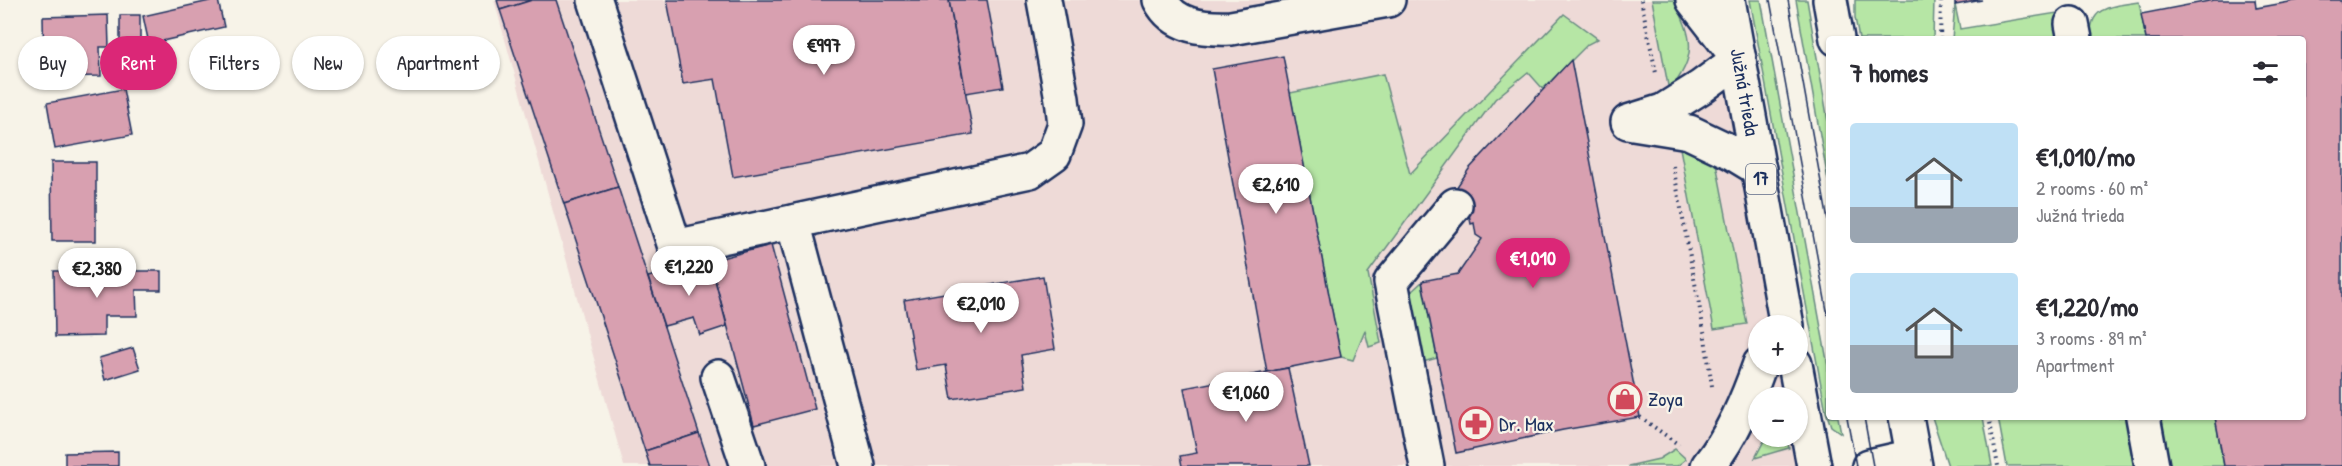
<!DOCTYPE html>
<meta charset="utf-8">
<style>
:root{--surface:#fff;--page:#f7f7f7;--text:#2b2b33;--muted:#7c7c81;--accent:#db2777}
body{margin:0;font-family:"Patrick Hand",sans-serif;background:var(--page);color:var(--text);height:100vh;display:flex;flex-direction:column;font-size:22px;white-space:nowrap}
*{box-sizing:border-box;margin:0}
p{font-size:20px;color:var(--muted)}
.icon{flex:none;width:33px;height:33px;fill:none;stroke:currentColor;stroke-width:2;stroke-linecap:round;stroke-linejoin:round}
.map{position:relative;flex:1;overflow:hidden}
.drawer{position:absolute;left:1826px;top:36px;width:480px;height:384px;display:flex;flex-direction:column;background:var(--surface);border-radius:6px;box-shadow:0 2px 4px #0004}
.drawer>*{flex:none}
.banner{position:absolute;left:18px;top:36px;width:570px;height:54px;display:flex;gap:12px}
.controls{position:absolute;left:1748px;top:315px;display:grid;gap:12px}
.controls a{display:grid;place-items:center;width:60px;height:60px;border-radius:50%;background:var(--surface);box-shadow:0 2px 4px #0004;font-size:30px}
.price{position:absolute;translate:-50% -51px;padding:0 14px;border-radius:21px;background:#fff;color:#222;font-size:20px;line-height:39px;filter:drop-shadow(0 2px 3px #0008)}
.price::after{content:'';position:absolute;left:50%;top:36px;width:18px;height:14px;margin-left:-9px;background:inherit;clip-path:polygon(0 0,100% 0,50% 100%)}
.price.selected{background:var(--accent);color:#fff}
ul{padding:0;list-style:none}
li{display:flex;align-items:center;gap:18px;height:150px;padding:0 24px}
li span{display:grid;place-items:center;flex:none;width:168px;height:120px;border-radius:6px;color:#555}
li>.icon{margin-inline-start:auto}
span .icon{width:72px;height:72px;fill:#fffc;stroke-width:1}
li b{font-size:26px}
h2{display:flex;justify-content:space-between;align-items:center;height:72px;padding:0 24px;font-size:26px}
.tag{padding:0 21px;border-radius:27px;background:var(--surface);box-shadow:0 2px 4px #0004;font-size:21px;line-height:54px}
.tag.selected{background:var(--accent);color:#fff}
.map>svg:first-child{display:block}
.built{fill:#eedad7;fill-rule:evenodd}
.green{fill:#b6e6a5;stroke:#688a82;stroke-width:1.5}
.building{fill:#d8a0b0;stroke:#1b2f5e;stroke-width:1.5}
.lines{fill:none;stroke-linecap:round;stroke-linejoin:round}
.minor-casing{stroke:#1b2f5e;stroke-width:38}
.major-casing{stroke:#1b2f5e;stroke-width:38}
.path{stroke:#1b2f5e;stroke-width:4;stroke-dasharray:1.5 4.5;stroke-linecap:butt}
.minor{stroke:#f7f3e8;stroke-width:33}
.major{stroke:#f7f3e8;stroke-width:33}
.tram{stroke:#1b2f5e;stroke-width:1.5}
.labels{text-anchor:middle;stroke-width:4.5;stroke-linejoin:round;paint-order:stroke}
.shield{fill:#f7f3e8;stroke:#5d6a87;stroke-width:1.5}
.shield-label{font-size:18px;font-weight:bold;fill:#1b2f5e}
.street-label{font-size:20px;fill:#1b2f5e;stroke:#f7f3e8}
.poi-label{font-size:20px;fill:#1b2f5e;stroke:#f7f3e8;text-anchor:start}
</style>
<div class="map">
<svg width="2342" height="466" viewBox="0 0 2342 466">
<rect width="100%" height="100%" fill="#f7f3e8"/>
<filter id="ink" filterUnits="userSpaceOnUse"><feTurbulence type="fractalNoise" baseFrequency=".0167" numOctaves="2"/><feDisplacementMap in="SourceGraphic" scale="12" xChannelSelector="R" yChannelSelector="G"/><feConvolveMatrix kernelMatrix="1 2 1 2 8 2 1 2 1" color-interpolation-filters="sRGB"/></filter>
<g filter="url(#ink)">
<!-- built -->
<path class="built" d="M494,0H1728L1787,325L1758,326V364L1795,365L1814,466H624ZM1758,398H1797V436H1758Z"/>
<!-- green -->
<g class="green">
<path d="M1652,0H1674C1693,38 1698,56 1669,91Z"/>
<polygon points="1750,0 1761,0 1828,366 1828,417 1838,417 1841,433 1831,426 1826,412"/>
<polygon points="1796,0 1807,0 1828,121 1828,180"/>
<polygon points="1855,0 1934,0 1933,39 1859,39 1855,18"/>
<path d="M2139,2L2146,39H2091C2088,5 2114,6 2139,2Z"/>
<polygon points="1955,5 1960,29 2057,13 2062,39 1952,39"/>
<polygon points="1564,14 1598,39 1588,44 1543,89 1528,72 1495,99 1368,273 1381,343 1369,347 1365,331 1353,360 1341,357 1290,93 1383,74 1410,174"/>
<polygon points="1679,143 1716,163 1747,324 1714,329"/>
<polygon points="1422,282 1437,358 1423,362 1411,299 1412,291"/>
<polygon points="1932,417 1983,417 1992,466 1948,466"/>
<polygon points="1998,417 2129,417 2137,466 2007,466"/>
<polygon points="2158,417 2215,417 2224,466 2167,466"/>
<polygon points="1766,437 1786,437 1789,448 1755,458"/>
<polygon points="1675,449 1686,459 1677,466 1628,466 1659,459"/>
</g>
<!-- building -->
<g class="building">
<polygon points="214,0 218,0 224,27 149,44 143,16"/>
<polygon points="497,0 532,0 500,10"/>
<polygon points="532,0 556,0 618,187 564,204 500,10"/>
<polygon points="667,0 949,0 973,134 733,177 715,79 683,84"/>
<polygon points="949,0 987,0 1003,87 966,93"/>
<polygon points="1955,0 1982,0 1955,5"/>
<polygon points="2214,0 2255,0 2256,8 2300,0 2342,0 2342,466 2224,466 2215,417 2302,417 2302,39 2146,39 2141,14"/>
<polygon points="108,15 109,47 100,47 101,76 44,77 43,17"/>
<polygon points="120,15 140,15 140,51 120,50"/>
<polygon points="1283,56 1341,357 1267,372 1212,69"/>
<polygon points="1571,60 1640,417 1563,430 1456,453 1422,281 1458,274 1482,239 1476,235 1474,223 1471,224 1465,195 1456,188 1469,169"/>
<polygon points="123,89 132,135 55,149 47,103"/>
<polygon points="51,162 96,162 96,241 52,241"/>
<polygon points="618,187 699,433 645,451 564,204"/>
<polygon points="771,245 815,409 754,425 710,261"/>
<polygon points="710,261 727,326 700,335 694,318 664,326 648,277"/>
<polygon points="54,271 161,271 161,290 136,290 137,316 104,316 104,336 55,337"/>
<polygon points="1043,276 1055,349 1021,355 1026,387 952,399 946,365 916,370 904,300"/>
<polygon points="133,348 140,369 105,380 99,358"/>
<polygon points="1288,368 1309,466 1182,466 1180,456 1197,453 1184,388"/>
<polygon points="699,433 710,466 650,466 645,451"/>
<polygon points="118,452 118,466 65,466 65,453"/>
</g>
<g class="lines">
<!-- minor casing -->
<g class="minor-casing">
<g id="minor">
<polyline points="595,0 675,247 1030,171 1054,154 1065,124 1062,99 1044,0"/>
<path d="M1160,0C1174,27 1203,29 1231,28L1388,0"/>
<polyline points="2072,24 2075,39"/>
<polyline points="1628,122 1663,111 1701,87 1739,59 1693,0"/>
<polyline points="1633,123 1689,132 1731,152 1759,169"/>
<polyline points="793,222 858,466"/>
<polyline points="718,377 748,466"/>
<polyline points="2143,417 2152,466"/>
<polyline points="1427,466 1391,282 1455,205"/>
<path d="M1708,466C1732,436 1747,401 1760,364"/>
<polyline points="1869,466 1913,456"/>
</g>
</g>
<!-- major casing -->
<g class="major-casing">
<g id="major">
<polyline points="1728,0 1787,326"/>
<polyline points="1830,0 1837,39"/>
<polyline points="1795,364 1814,466"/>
<polyline points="1906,417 1915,466"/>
</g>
</g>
<!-- path -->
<g class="path">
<polyline points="1641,0 1656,73"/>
<polyline points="1940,39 1941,0"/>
<polyline points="1673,166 1704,331 1712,386"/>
<polyline points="1640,417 1679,445"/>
<polyline points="1989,417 1998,466"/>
</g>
<!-- minor -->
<use href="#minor" class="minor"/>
<!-- major -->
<use href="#major" class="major"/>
<!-- tram -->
<g class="tram">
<polyline points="1770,0 1828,316"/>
<polyline points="1788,0 1828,221"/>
<polyline points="1847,417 1856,466"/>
<polyline points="1864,417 1873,466"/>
</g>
</g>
</g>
<!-- icons -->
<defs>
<g id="shop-ring" transform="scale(1.725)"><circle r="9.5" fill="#f7f3e8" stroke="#d1495b" stroke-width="1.5"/><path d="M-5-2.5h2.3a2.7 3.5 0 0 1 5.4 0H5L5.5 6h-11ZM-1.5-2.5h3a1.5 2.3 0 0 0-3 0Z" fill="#d1495b"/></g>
<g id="pharmacy-ring" transform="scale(1.725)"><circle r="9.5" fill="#f7f3e8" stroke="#d1495b" stroke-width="1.5"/><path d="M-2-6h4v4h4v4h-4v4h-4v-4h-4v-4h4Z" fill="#d1495b"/></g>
</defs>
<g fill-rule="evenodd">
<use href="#shop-ring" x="1625" y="399"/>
<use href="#pharmacy-ring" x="1476" y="424"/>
</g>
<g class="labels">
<!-- shield labels -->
<rect class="shield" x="1746" y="164" width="30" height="30" rx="4.5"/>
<g class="shield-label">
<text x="1761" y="185">17</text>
</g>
<!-- street labels -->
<g class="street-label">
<text transform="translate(1745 92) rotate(80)" y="7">Južná trieda</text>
</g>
<!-- poi labels -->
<g class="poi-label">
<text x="1648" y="406">Zoya</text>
<text x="1499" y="431">Dr. Max</text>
</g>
</g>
</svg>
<div class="controls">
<a>+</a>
<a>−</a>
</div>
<b class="price" style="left:824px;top:76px">€997</b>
<b class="price" style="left:1276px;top:215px">€2,610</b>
<b class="price selected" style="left:1533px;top:289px">€1,010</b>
<b class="price" style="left:689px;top:297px">€1,220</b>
<b class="price" style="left:97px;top:299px">€2,380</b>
<b class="price" style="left:981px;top:334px">€2,010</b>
<b class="price" style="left:1246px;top:423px">€1,060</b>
<div class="banner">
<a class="tag">Buy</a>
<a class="tag selected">Rent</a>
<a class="tag">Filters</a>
<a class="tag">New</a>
<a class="tag">Apartment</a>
</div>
<section class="drawer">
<h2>7 homes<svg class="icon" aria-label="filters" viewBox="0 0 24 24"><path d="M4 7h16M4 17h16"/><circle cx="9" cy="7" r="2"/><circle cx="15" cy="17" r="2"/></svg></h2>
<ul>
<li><span style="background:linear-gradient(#bfe0f5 70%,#9aa5b1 0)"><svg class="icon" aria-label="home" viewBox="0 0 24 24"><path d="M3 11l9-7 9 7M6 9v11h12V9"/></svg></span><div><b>€1,010/mo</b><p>2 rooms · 60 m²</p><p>Južná trieda</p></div></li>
<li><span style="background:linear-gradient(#bfe0f5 60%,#9aa5b1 0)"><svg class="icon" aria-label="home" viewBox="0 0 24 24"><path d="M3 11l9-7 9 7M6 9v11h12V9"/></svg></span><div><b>€1,220/mo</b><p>3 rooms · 89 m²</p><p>Apartment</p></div></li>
</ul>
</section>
</div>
